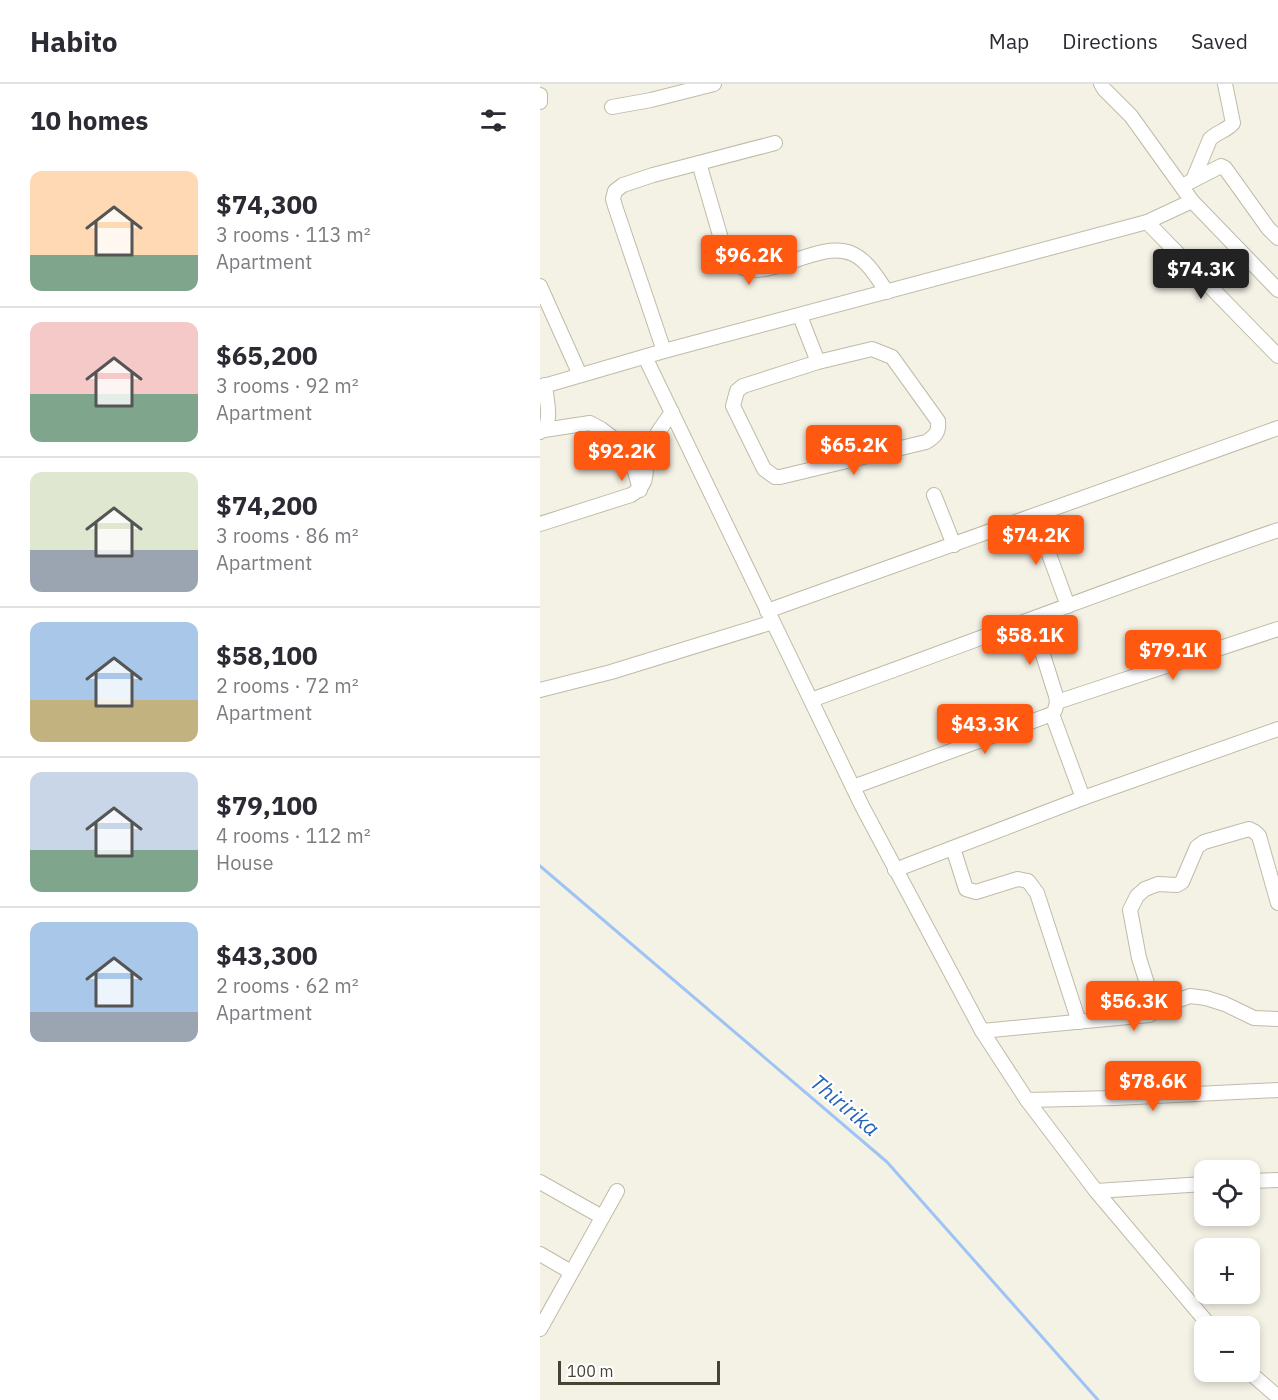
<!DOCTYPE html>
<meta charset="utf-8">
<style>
:root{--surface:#fff;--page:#f2f2f3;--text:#2b2b33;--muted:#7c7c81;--line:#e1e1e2;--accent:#ff5811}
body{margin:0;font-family:"IBM Plex Sans",sans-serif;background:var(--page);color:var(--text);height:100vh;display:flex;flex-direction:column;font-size:22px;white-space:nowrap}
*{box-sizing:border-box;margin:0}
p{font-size:20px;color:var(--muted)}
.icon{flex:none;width:33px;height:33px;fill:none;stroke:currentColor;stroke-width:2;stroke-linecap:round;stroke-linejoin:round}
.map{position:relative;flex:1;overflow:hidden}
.panel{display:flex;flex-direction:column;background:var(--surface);width:540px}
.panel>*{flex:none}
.tools{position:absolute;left:654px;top:1076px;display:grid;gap:12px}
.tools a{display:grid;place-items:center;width:66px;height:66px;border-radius:12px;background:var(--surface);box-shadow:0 3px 9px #0003;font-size:30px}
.scale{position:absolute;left:18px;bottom:15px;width:162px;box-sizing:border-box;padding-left:6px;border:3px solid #464234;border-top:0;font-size:16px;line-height:21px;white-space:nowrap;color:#464234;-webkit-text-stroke:4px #fff;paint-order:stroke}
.price{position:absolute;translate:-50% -51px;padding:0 14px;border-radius:6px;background:var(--accent);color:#fff;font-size:20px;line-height:39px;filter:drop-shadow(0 2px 3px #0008)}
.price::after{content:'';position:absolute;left:50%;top:36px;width:18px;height:14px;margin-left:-9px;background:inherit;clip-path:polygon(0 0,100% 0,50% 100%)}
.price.active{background:#222;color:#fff}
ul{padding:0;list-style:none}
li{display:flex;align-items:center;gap:18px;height:150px;padding:0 30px}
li+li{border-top:2px solid var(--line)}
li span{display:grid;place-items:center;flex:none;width:168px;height:120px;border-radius:12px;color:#555}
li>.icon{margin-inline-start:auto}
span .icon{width:72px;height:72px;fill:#fffc;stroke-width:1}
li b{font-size:26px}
h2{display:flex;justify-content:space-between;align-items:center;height:72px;padding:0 30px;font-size:26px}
header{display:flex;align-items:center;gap:36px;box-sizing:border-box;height:84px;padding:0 30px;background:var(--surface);border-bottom:2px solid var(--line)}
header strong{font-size:28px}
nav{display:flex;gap:33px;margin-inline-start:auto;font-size:21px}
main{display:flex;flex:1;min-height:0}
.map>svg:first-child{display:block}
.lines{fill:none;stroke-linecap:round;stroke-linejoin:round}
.stream{stroke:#9dc4f5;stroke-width:3}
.street-casing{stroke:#c0bba7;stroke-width:16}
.street{stroke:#fff;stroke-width:14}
.labels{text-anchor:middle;stroke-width:4.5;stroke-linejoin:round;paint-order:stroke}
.water-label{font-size:22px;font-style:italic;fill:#2765b9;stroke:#fff}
</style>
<header>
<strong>Habito</strong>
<nav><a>Map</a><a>Directions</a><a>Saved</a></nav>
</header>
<main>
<section class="panel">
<h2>10 homes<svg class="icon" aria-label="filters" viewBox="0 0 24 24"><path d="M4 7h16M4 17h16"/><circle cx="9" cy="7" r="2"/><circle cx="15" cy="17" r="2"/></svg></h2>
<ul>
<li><span style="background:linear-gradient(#ffd9b3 70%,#7fa58c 0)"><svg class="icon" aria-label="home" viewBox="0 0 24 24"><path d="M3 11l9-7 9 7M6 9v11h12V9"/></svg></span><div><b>$74,300</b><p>3 rooms · 113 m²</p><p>Apartment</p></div></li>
<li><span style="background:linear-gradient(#f6c9c9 60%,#7fa58c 0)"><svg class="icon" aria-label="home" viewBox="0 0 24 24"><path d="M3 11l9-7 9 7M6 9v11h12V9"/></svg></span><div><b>$65,200</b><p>3 rooms · 92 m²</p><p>Apartment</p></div></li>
<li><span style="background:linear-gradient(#dfe7d0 65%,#9aa5b1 0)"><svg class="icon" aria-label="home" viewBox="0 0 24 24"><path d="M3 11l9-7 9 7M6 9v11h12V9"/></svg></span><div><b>$74,200</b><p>3 rooms · 86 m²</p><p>Apartment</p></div></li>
<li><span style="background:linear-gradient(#a9c7e8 65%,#c2b280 0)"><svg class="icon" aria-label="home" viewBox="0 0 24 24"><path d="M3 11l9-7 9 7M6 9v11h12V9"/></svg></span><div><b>$58,100</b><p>2 rooms · 72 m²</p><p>Apartment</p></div></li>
<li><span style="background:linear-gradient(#c9d6e8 65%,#7fa58c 0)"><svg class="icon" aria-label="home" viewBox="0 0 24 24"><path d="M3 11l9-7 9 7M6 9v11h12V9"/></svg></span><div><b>$79,100</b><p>4 rooms · 112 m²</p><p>House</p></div></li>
<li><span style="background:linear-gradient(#a9c7e8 75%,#9aa5b1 0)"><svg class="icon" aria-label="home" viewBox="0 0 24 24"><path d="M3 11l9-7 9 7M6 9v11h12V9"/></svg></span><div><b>$43,300</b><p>2 rooms · 62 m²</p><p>Apartment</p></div></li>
</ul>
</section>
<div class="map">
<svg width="738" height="1316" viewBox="0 0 738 1316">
<rect width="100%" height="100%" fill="#f4f1e5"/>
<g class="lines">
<!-- stream -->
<polyline class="stream" points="0,782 347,1078 558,1316"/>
<!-- street casing -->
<g class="street-casing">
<g id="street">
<polyline points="561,0 564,5 591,32 652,117 738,206"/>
<polyline points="0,11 0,18"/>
<polyline points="72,23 111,16 174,0"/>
<path d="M159,79L184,165C211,218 272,151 313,170C328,177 338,195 347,208"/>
<path d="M653,96L670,55C677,48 688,46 693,39L685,0"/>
<polyline points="642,102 681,82 685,84 728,144 738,154"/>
<polyline points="607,138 738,272"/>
<polyline points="0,202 40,291"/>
<polyline points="260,232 278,278"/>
<path d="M332,265L352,273L398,337C399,348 396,352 386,358L240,393H235L224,385L193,322L197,307L203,302L278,278Z"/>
<polyline points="124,267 75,122 73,115 75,107 83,101 113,91 235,59"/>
<polyline points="105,273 322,722 442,947 487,1016 556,1107 670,1242"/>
<polyline points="0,303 124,267 607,138 652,117"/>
<polyline points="4,346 50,339 61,345 81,360 92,376 100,406"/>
<path d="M0,348C14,341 6,315 5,301"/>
<polyline points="394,411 414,461"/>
<polyline points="495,432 528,522"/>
<path d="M0,440L91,411C113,398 102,385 109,365C114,352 124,340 132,328"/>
<polyline points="227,527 738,344"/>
<polyline points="492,536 516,612 517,618 515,626"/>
<polyline points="0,606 71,588 233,538"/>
<path d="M271,616C427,560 582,500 738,446"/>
<polyline points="517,618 738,545"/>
<polyline points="313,703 512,630 543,714"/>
<polyline points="413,764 426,805 436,808 478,795 488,797 497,809 539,938"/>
<polyline points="355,786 543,714 738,645"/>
<polyline points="616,928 599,874 590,826 597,812 605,805 618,800 637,801 642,798 657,763 664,758 709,745 715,748 719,752 738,819"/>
<polyline points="442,947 609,931 634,918 650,912 666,914 685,920 714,934 738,935"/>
<polyline points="487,1016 575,1014 738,1006"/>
<polyline points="710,1097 738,1096"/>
<polyline points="0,1098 62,1133"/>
<polyline points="556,1107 664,1100"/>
<polyline points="0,1170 31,1188"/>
<polyline points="0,1245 77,1107"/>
<polyline points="708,1287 738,1313"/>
</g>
</g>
<!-- street -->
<use href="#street" class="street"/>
</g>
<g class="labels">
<!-- water labels -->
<g class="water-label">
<text transform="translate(305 1021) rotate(40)" y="8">Thiririka</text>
</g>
</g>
</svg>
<div class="tools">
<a><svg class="icon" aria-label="locate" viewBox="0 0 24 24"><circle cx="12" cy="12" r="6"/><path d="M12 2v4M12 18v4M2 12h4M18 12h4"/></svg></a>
<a>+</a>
<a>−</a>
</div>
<div class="scale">100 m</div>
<b class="price" style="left:209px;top:202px">$96.2K</b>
<b class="price active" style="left:661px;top:216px">$74.3K</b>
<b class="price" style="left:314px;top:392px">$65.2K</b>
<b class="price" style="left:82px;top:398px">$92.2K</b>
<b class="price" style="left:496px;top:482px">$74.2K</b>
<b class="price" style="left:490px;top:582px">$58.1K</b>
<b class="price" style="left:633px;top:597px">$79.1K</b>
<b class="price" style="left:445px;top:671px">$43.3K</b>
<b class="price" style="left:594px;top:948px">$56.3K</b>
<b class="price" style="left:613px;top:1028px">$78.6K</b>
</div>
</main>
